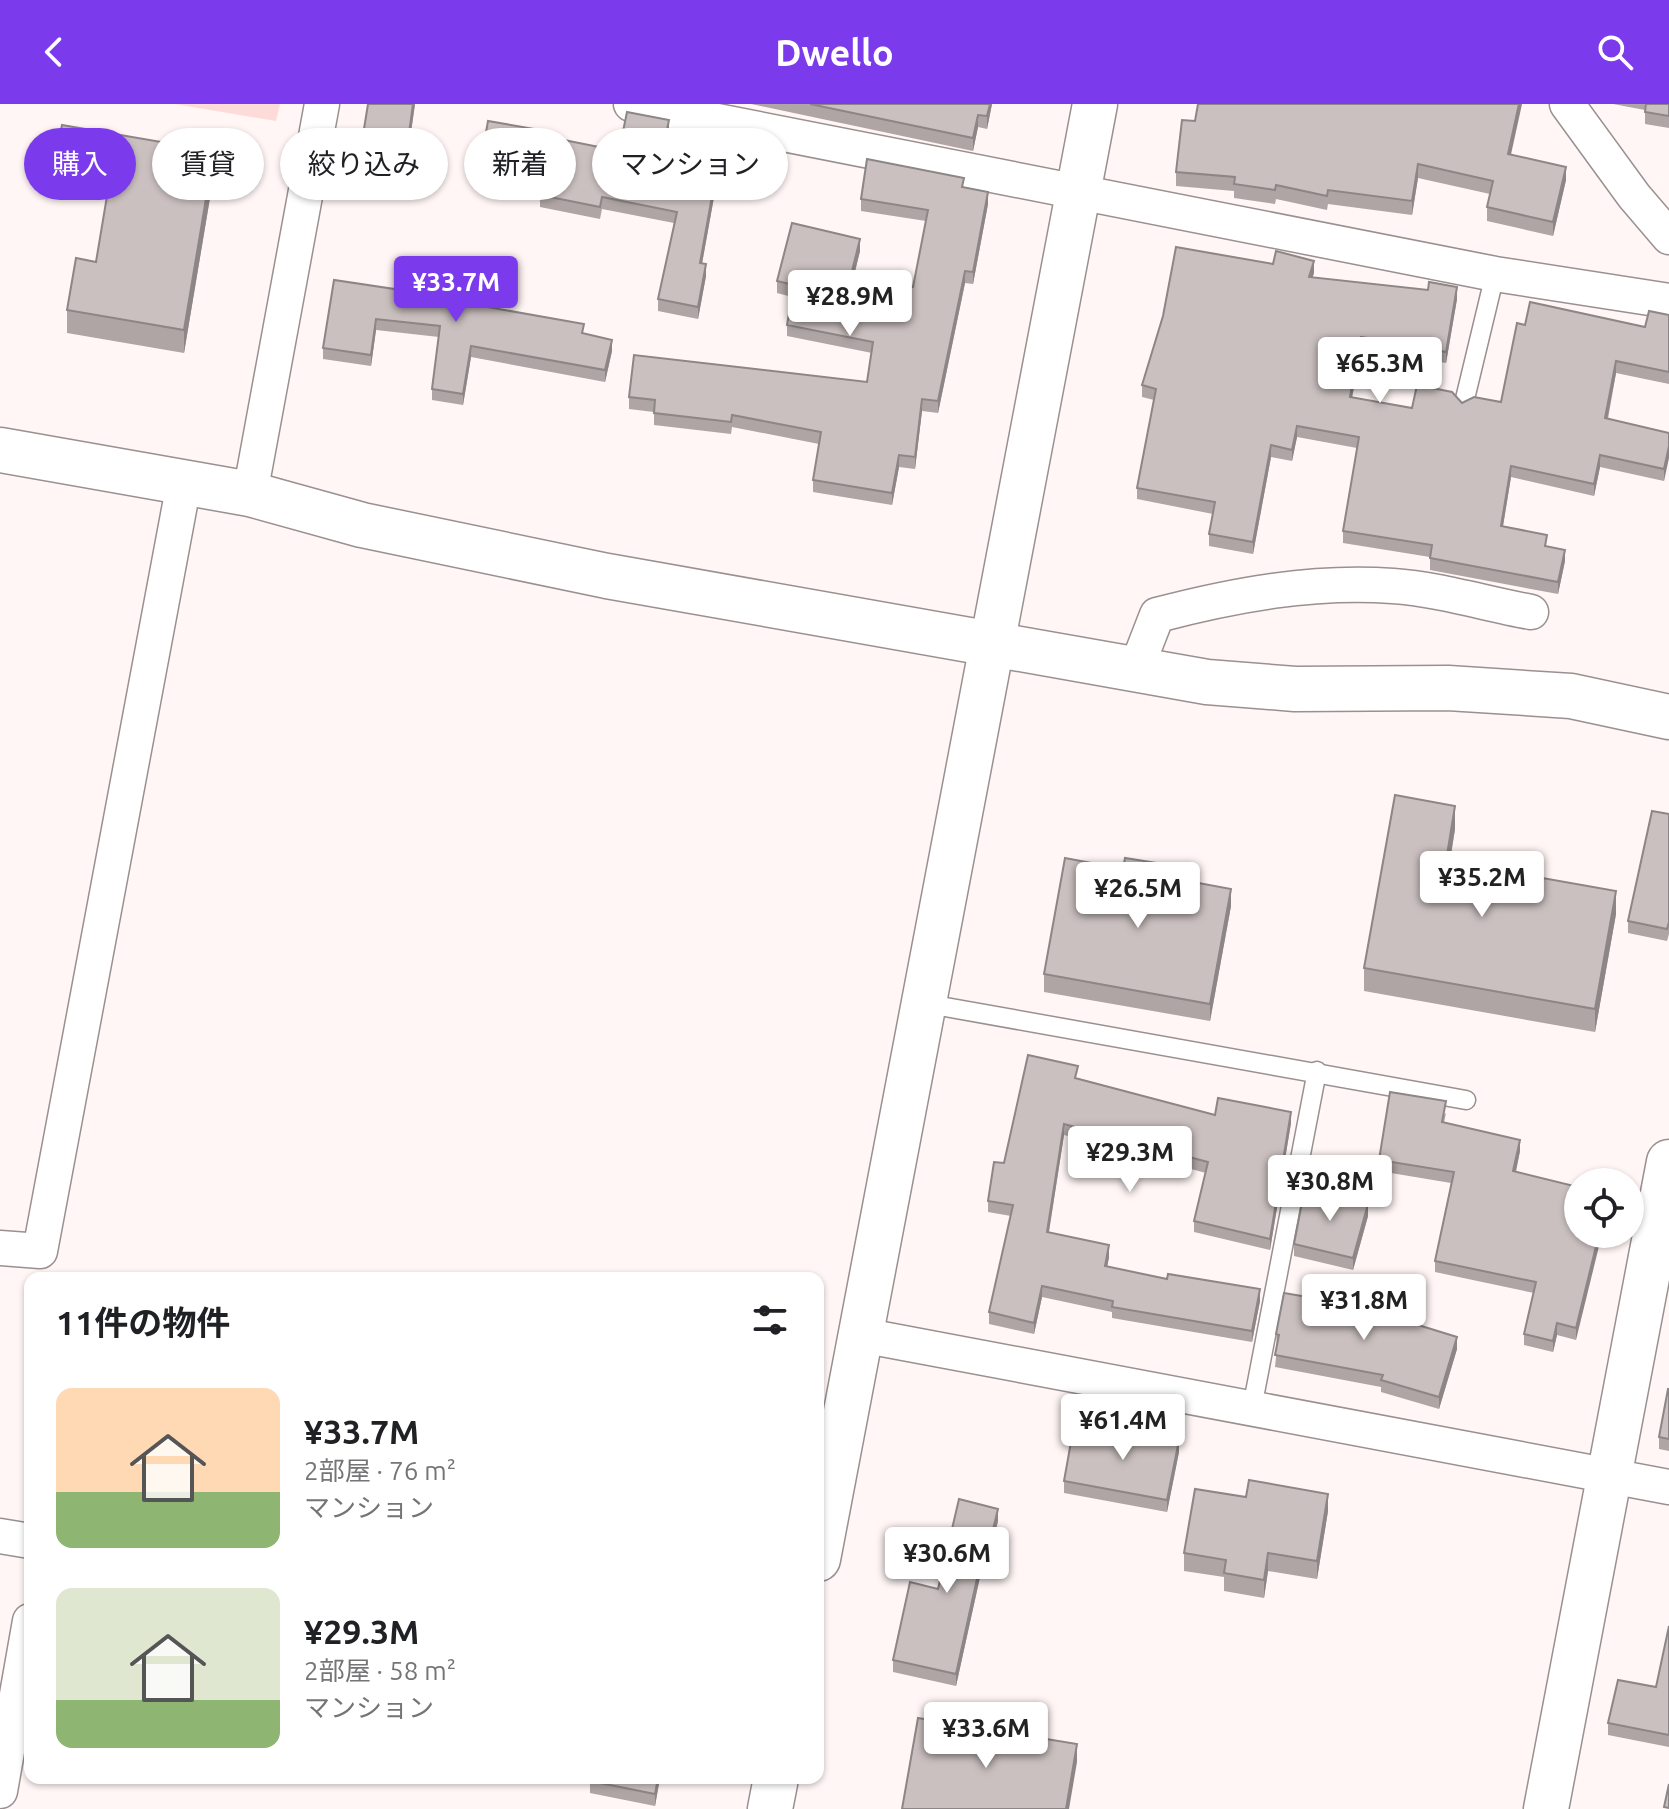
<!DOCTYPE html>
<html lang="ja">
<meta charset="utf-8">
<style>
:root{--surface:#fff;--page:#f6f6f6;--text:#202124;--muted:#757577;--accent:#7c3aed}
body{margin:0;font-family:Ubuntu,"Noto Sans JP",sans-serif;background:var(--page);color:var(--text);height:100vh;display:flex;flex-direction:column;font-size:30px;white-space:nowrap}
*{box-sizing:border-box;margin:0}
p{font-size:26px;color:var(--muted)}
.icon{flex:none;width:44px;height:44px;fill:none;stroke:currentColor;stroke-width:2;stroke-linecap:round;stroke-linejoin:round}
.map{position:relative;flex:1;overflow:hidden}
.drawer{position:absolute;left:24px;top:1168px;width:800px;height:512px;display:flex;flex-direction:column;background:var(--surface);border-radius:16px;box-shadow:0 2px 6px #0004}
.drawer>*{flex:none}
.hud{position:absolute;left:24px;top:24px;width:800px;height:72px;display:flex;gap:16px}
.fabs{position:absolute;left:1564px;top:1064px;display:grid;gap:16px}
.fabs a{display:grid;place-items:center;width:80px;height:80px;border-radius:50%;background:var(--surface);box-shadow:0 2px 6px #0004;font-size:40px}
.price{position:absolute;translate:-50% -68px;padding:0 18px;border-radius:8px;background:#fff;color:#222;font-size:26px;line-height:52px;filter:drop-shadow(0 2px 4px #0008)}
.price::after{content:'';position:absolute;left:50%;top:48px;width:24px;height:18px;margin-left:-12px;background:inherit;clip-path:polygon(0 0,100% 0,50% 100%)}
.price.selected{background:var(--accent);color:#fff}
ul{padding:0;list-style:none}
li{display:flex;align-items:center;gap:24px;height:200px;padding:0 32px}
li span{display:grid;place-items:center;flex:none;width:224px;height:160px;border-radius:16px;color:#555}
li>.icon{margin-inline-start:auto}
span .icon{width:96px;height:96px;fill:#fffc;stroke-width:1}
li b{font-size:34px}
h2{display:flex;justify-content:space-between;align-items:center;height:96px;padding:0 32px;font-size:34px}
.pill{padding:0 28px;border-radius:36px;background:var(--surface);box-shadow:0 2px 6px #0004;font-size:28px;line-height:72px}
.pill.selected{background:var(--accent);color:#fff}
header{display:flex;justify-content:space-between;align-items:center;height:104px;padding:0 32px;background:var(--accent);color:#fff;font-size:36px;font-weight:600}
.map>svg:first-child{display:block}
.green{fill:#fcdbd8}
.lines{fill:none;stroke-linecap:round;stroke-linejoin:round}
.lane-casing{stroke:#9a9090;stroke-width:21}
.street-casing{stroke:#9a9090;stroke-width:37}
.secondary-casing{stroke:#9a9090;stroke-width:47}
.lane{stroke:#fff;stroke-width:18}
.street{stroke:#fff;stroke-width:34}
.secondary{stroke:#fff;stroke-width:44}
.wall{fill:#aea5a4}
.shaded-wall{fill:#8d8686}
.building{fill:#cac0bf;stroke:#8d8686;stroke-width:2}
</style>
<header><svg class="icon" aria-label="back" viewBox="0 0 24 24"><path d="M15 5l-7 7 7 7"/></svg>Dwello<svg class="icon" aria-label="search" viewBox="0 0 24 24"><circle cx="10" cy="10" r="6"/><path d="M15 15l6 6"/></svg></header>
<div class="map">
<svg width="1669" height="1705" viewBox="0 0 1669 1705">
<rect width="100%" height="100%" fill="#fff6f5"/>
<!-- green -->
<polygon class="green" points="175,0 280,0 276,17"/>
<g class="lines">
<!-- lane casing -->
<g class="lane-casing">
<g id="lane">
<polyline points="1464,299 1495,170"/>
<polyline points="923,899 1466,996"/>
<polyline points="1252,1304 1317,967"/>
</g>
</g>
<!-- street casing -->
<g class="street-casing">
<g id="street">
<polyline points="631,0 1495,170 1669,197"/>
<polyline points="1567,0 1634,92 1669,133"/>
<polyline points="250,390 322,0"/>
<path d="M1136,565L1157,511C1233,491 1314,476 1393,482C1439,485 1486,500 1531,508"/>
<polyline points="0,1144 40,1147 184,379"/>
<polyline points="861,1231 1669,1383"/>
<polyline points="0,1432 30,1437"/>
<polyline points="0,1687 30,1517"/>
</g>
</g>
<!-- secondary casing -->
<g class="secondary-casing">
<g id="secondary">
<polyline points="0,346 250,390 362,421 607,472 1207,578 1295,585 1448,584 1571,592 1669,613"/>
<polyline points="818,1455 1095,0"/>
<polyline points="770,1705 776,1674"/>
<polyline points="1546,1705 1669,1058"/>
</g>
</g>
<!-- lane -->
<use href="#lane" class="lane"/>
<!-- street -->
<use href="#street" class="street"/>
<!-- secondary -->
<use href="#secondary" class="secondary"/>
</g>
<!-- wall -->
<g class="wall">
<polygon points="415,0 408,49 363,43 363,31"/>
<polygon points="751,0 992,0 987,25 978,23 973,47"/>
<polygon points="1613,0 1669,0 1669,24 1645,20 1645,6"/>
<polygon points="669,28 663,61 716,82 702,159 706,172 698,215 658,207 658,195 674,119 602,105 600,115 540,103 540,91 544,73 482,63 482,51 540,32 619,47"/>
<polygon points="1511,51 1566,76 1553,132 1487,117 1487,103 1490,90 1418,74 1412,111 1328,100 1327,106 1276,95 1275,100 1234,94 1234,87 1176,82 1176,68"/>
<polygon points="55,58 214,70 184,249 67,229 67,206 96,158 108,90 55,80"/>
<polygon points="964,83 988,100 973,180 965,179 938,309 922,307 915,365 899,363 892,401 813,388 813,376 819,340 732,323 731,330 654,321 654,308 629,305 629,293 867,278 872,249 787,232 787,221 792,193 777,189 777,177 860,147 854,172 913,183 926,117 861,107 861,95"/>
<polygon points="1314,169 1312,174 1457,195 1446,259 1361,244 1352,293 1412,304 1462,299 1501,298 1525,221 1645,223 1669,211 1669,280 1616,269 1608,315 1669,329 1664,377 1600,363 1594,392 1511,373 1503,422 1547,442 1565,457 1558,490 1430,466 1430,453 1343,439 1343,427 1357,344 1297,333 1292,357 1271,353 1253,450 1209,442 1209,430 1213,410 1137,395 1137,384 1154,296 1142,293 1142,281"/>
<polygon points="480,170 477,201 584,230 612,247 605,278 471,253 463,301 432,296 432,285 439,233 376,226 371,262 323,255 323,244 334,176 428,190"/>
<polygon points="1669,710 1669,830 1667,837 1628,829 1628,817"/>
<polygon points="1455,725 1450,758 1616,810 1595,928 1364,887 1364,864"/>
<polygon points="1163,773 1231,802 1210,917 1044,888 1044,870"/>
<polygon points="1077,974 1215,1011 1291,1019 1270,1146 1194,1128 1194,1117 1206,1069 1064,1031 1049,1128 1109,1153 1107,1163 1260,1197 1252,1238 1112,1214 1112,1208 1042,1193 1034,1230 989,1220 989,1208 1011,1112 988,1108 988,1097 1004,1059"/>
<polygon points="1446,1009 1444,1019 1520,1047 1516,1068 1578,1083 1576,1236 1557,1231 1553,1248 1524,1241 1524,1230 1534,1189 1435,1168 1435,1157 1451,1079 1379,1067 1379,1056"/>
<polygon points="1368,1112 1353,1166 1294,1152 1294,1140"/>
<polygon points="1390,1212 1457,1245 1439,1305 1381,1288 1381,1283 1275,1263 1277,1243 1276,1230"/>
<polygon points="1669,1285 1669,1347 1659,1345 1659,1333"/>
<polygon points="1083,1340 1179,1348 1167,1408 1064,1389 1064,1377"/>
<polygon points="1328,1407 1317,1475 1268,1467 1264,1494 1224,1487 1224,1473 1184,1467 1184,1449"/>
<polygon points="998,1417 984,1474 980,1473 956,1582 893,1568 893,1556 938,1485"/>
<polygon points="1669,1522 1669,1643 1608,1631 1608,1619 1656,1583"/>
<polygon points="660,1674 655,1702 590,1689 590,1677"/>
</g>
<!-- shaded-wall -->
<g class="shaded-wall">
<polygon points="413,0 415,0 408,49 408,37"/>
<polygon points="990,0 992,0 987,25 987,12"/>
<polygon points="1519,0 1522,0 1508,64 1508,50"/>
<polygon points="978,11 978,23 973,47 973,34"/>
<polygon points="669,16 669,28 660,72 660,60"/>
<polygon points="214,47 214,70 184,249 184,226"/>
<polygon points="1418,60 1418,74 1412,111 1412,97"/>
<polygon points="1566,63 1566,76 1553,132 1553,118"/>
<polygon points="716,70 716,82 700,171 700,159"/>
<polygon points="988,88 988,100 973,180 973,168"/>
<polygon points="860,135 860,147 851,183 851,171"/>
<polygon points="1314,157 1314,169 1309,185 1309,173"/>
<polygon points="480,159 480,170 476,212 476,201"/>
<polygon points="706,160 706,172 698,215 698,203"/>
<polygon points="965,167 965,179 938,309 938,297"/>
<polygon points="1457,183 1457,195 1446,259 1446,248"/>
<polygon points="376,215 376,226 371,262 371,251"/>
<polygon points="1361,233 1361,244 1350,305 1350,293"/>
<polygon points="612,236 612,247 605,278 605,266"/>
<polygon points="471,242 471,253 463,301 463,290"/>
<polygon points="1616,257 1616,269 1605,326 1605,314"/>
<polygon points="922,295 922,307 915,365 915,353"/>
<polygon points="1297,322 1297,333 1292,357 1292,346"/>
<polygon points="1271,341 1271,353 1253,450 1253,438"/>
<polygon points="1669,342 1669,354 1664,377 1664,365"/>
<polygon points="899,351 899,363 892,401 892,389"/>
<polygon points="1600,351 1600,363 1594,392 1594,380"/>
<polygon points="1511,362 1511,373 1501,434 1501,422"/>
<polygon points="1565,446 1565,457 1558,490 1558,478"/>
<polygon points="1455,702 1455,725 1446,780 1446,757"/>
<polygon points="1231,785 1231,802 1210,917 1210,900"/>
<polygon points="1616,787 1616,810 1595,928 1595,905"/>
<polygon points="1291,1008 1291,1019 1270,1146 1270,1135"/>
<polygon points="1064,1020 1064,1031 1047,1139 1047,1128"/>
<polygon points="1520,1036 1520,1047 1513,1079 1513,1067"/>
<polygon points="1368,1100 1368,1112 1353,1166 1353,1154"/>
<polygon points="1599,1130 1602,1130 1576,1236 1576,1224"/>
<polygon points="1109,1141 1109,1153 1105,1174 1105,1162"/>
<polygon points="1042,1182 1042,1193 1034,1230 1034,1219"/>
<polygon points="1260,1185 1260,1197 1252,1238 1252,1227"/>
<polygon points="1557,1219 1557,1231 1553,1248 1553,1237"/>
<polygon points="1457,1233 1457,1245 1439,1305 1439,1293"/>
<polygon points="1179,1336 1179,1348 1167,1408 1167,1396"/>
<polygon points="1328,1390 1328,1407 1317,1475 1317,1457"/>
<polygon points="998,1405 998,1417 984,1474 984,1462"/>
<polygon points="1268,1449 1268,1467 1264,1494 1264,1476"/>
<polygon points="980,1461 980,1473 956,1582 956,1570"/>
<polygon points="1077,1640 1077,1658 1069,1705 1066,1705"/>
<polygon points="658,1674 660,1674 655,1702 655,1690"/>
</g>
<!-- building -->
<g class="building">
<polygon points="368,0 413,0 408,37 363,31"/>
<polygon points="810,0 990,0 987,12 978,11 973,34"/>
<polygon points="1198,0 1519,0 1508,50 1566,63 1553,118 1487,103 1493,77 1418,60 1412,97 1328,86 1327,92 1276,81 1275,86 1234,80 1235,73 1176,68 1182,16 1195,17"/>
<polygon points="1646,0 1669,0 1669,12 1645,8"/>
<polygon points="627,8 669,16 660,60 716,70 700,159 706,160 698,203 658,195 677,108 602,93 600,103 540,91 546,61 482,51 488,17 540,26 539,31 619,47"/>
<polygon points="62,21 214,47 184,226 67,206 76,154 96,158 111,68 55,58"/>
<polygon points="867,55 964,74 962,83 988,88 973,168 965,167 938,297 922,295 915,353 899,351 892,389 813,376 821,328 732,311 731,318 654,309 655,296 629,293 634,251 867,278 873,238 787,221 794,181 777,177 792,119 860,135 851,171 913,183 928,106 861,95"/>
<polygon points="1176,143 1273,160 1276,147 1314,157 1309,173 1428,186 1429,178 1457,183 1446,248 1361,233 1350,293 1412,304 1417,281 1452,288 1462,299 1474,293 1501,298 1517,219 1525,221 1530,198 1645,223 1649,207 1669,211 1669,268 1616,257 1605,314 1669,329 1669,342 1664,365 1600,351 1594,380 1511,362 1501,422 1547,431 1545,442 1565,446 1558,478 1430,454 1432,441 1343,427 1359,333 1297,322 1292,346 1271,341 1253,438 1209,430 1215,398 1137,384 1156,285 1142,281 1163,212"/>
<polygon points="432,154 480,159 476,201 584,220 582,229 612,236 605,266 471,242 463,290 432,285 440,222 376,215 371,251 323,244 334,176 428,190"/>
<polygon points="1395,691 1455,702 1446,757 1616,787 1595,905 1364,864"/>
<polygon points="1652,707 1669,710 1669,818 1667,825 1628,817"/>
<polygon points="1065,754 1123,765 1125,754 1163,760 1161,772 1231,785 1210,900 1044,870"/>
<polygon points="1028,951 1078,962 1075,974 1215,1011 1218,994 1291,1008 1270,1135 1194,1117 1208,1058 1064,1020 1047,1128 1109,1141 1105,1162 1167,1175 1168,1170 1260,1185 1252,1227 1112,1203 1113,1197 1042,1182 1034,1219 989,1208 1013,1101 988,1097 994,1058 1004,1059"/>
<polygon points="1390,988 1446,997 1442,1018 1520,1036 1513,1067 1578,1083 1578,1130 1599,1130 1576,1224 1557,1219 1553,1237 1524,1230 1536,1178 1435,1157 1454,1068 1379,1056"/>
<polygon points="1305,1083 1368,1100 1353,1154 1294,1140"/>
<polygon points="1284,1189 1390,1207 1389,1212 1457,1233 1439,1293 1381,1276 1383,1271 1275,1251 1279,1231 1276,1230"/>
<polygon points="1668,1285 1669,1285 1669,1335 1659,1333"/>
<polygon points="1087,1319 1179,1336 1167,1396 1064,1377 1071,1338 1083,1340"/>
<polygon points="1249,1376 1328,1390 1317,1457 1268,1449 1264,1476 1224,1469 1226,1456 1184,1449 1195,1385 1246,1393"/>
<polygon points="959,1395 998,1405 984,1462 980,1461 956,1570 893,1556 910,1478 938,1485"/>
<polygon points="1669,1522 1669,1631 1608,1619 1618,1576 1656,1583"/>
<polygon points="918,1614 1077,1640 1066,1705 902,1705"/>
<polygon points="591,1674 658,1674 655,1690 590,1677"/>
<polygon points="1669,1680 1669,1704 1664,1703"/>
</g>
</svg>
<div class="fabs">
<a><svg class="icon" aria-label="locate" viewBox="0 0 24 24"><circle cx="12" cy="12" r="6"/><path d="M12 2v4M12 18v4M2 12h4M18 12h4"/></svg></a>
</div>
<b class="price selected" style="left:456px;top:220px">¥33.7M</b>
<b class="price" style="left:850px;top:234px">¥28.9M</b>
<b class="price" style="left:1380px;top:301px">¥65.3M</b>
<b class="price" style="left:1482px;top:815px">¥35.2M</b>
<b class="price" style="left:1138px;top:826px">¥26.5M</b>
<b class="price" style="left:1130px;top:1090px">¥29.3M</b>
<b class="price" style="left:1330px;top:1119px">¥30.8M</b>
<b class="price" style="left:1364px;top:1238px">¥31.8M</b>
<b class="price" style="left:1123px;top:1358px">¥61.4M</b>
<b class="price" style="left:947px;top:1491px">¥30.6M</b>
<b class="price" style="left:986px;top:1666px">¥33.6M</b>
<div class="hud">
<a class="pill selected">購入</a>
<a class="pill">賃貸</a>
<a class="pill">絞り込み</a>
<a class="pill">新着</a>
<a class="pill">マンション</a>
</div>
<section class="drawer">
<h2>11件の物件<svg class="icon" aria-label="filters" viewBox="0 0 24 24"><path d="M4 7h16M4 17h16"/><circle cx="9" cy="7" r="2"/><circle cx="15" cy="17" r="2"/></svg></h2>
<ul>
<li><span style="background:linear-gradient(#ffd9b3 65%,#8fb573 0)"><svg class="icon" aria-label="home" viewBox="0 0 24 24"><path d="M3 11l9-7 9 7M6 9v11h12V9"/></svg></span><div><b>¥33.7M</b><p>2部屋 · 76 m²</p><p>マンション</p></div></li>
<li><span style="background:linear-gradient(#dfe7d0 70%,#8fb573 0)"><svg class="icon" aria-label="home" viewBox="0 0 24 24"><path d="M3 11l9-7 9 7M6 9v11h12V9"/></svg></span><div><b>¥29.3M</b><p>2部屋 · 58 m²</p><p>マンション</p></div></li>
</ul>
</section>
</div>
